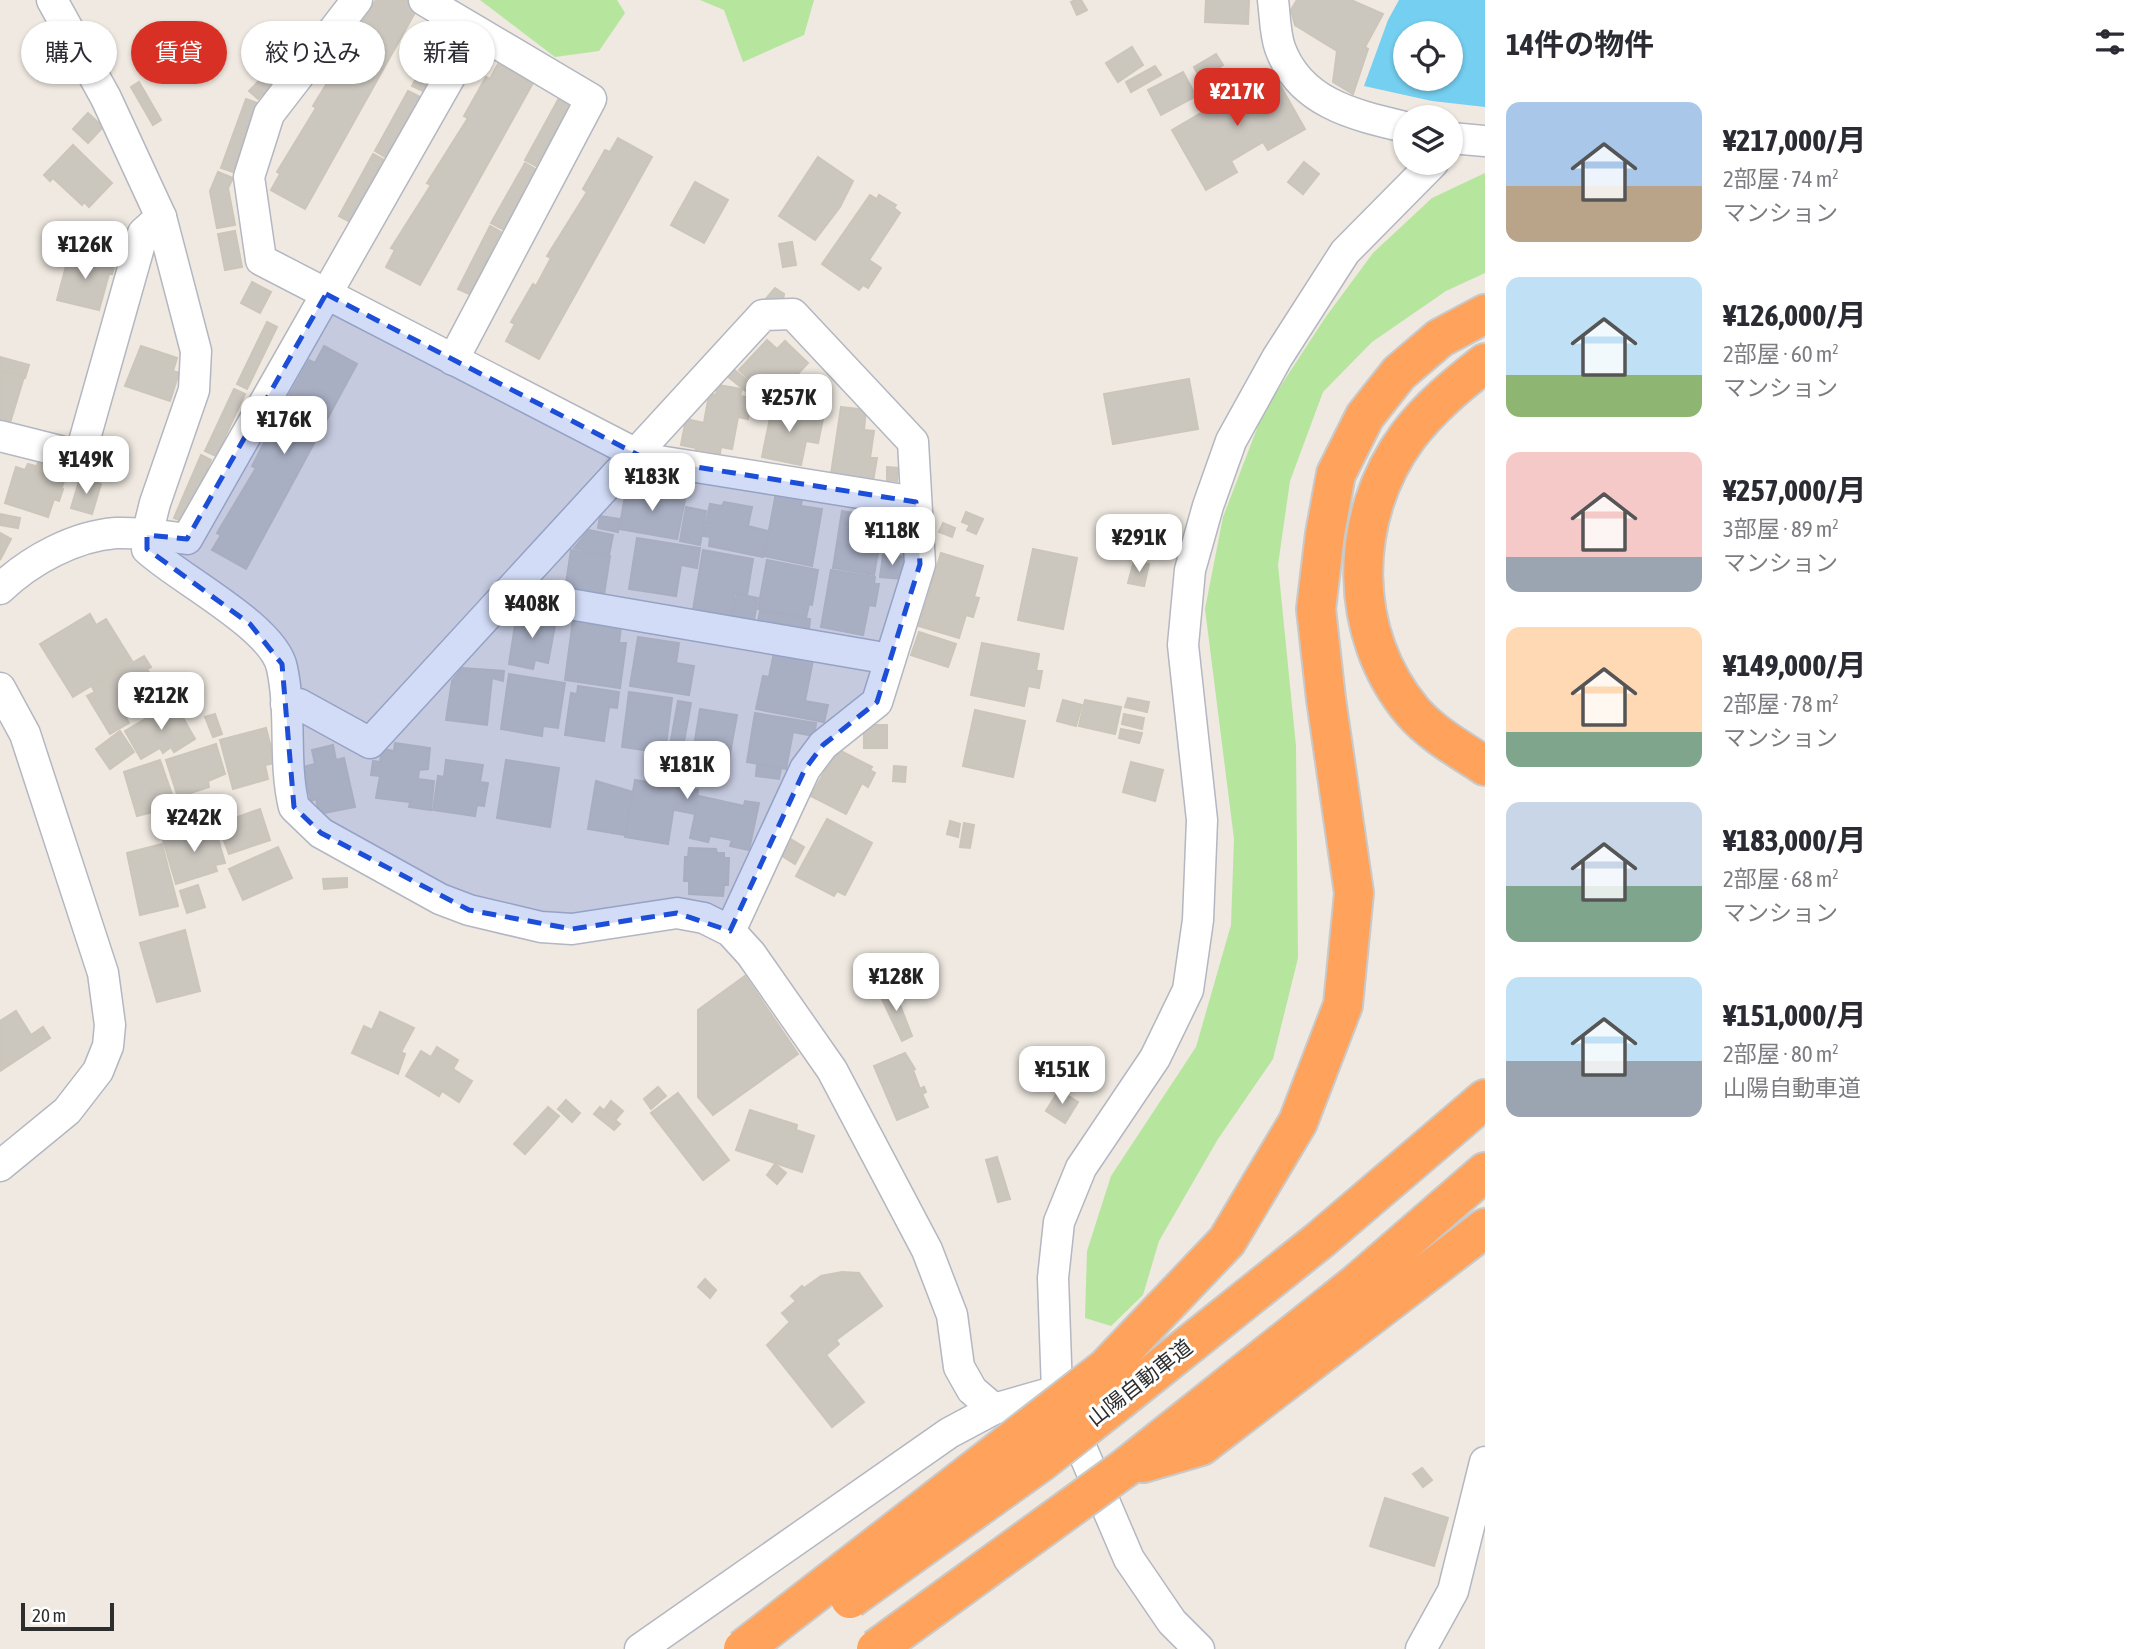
<!DOCTYPE html>
<html lang="ja">
<meta charset="utf-8">
<style>
:root{--surface:#fff;--page:#f7f7f7;--text:#2b2b33;--muted:#7c7c81;--accent:#d93025}
body{margin:0;font-family:"Asap Condensed","Noto Sans JP",sans-serif;background:var(--page);color:var(--text);height:100vh;display:flex;flex-direction:column;font-size:26px;white-space:nowrap}
*{box-sizing:border-box;margin:0}
p{font-size:23px;color:var(--muted)}
.icon{flex:none;width:38px;height:38px;fill:none;stroke:currentColor;stroke-width:2;stroke-linecap:round;stroke-linejoin:round}
.map{position:relative;flex:1;overflow:hidden}
.side{display:flex;flex-direction:column;background:var(--surface);width:665px}
.side>*{flex:none}
.guide{position:absolute;left:21px;top:21px;width:665px;height:63px;display:flex;gap:14px}
.buttons{position:absolute;left:1393px;top:21px;display:grid;gap:14px}
.buttons a{display:grid;place-items:center;width:70px;height:70px;border-radius:50%;background:var(--surface);box-shadow:0 2px 5px #0004;font-size:35px}
.scale{position:absolute;left:21px;bottom:18px;width:93px;box-sizing:border-box;padding-left:7px;border:4px solid #2e2e2e;border-top:0;font-size:19px;line-height:24px;white-space:nowrap;color:#2e2e2e;-webkit-text-stroke:5px #fff;paint-order:stroke}
.price{position:absolute;translate:-50% -60px;padding:0 16px;border-radius:14px;background:#fff;color:#222;font-size:23px;line-height:46px;filter:drop-shadow(0 2px 4px #0008)}
.price::after{content:'';position:absolute;left:50%;top:42px;width:21px;height:16px;margin-left:-10px;background:inherit;clip-path:polygon(0 0,100% 0,50% 100%)}
.price.selected{background:var(--accent);color:#fff}
ul{padding:0;list-style:none}
li{display:flex;align-items:center;gap:21px;height:175px;padding:0 21px}
li span{display:grid;place-items:center;flex:none;width:196px;height:140px;border-radius:14px;color:#555}
li>.icon{margin-inline-start:auto}
span .icon{width:84px;height:84px;fill:#fffc;stroke-width:1}
li b{font-size:30px}
h2{display:flex;justify-content:space-between;align-items:center;height:84px;padding:0 21px;font-size:30px}
.chip{padding:0 24px;border-radius:32px;background:var(--surface);box-shadow:0 2px 5px #0004;font-size:24px;line-height:63px}
.chip.selected{background:var(--accent);color:#fff}
main{display:flex;flex:1;min-height:0}
.map>svg:first-child{display:block}
.green{fill:#b6e59e}
.water{fill:#75cff0;fill-rule:evenodd}
.building{fill:#cbc7bf;stroke:#cbc5ba;stroke-width:2}
.lines{fill:none;stroke-linecap:round;stroke-linejoin:round}
.minor-casing{stroke:#b4b7c1;stroke-width:33}
.motorway-casing{stroke:#c9c9c9;stroke-width:42}
.minor{stroke:#fff;stroke-width:30}
.motorway{stroke:#ffa35c;stroke-width:38}
.motorway-bridge-casing{stroke:#c9c9c9;stroke-width:42;stroke-linecap:butt}
.motorway-bridge{stroke:#ffa35c;stroke-width:38}
.marked{fill:#1d4ed8;fill-opacity:0.2;stroke:#1d4ed8;stroke-width:5;stroke-dasharray:14 9;stroke-linejoin:round}
.labels{text-anchor:middle;stroke-width:6;stroke-linejoin:round;paint-order:stroke}
.street-label{font-size:21px;fill:#2e2e2e;stroke:#fff}
</style>
<main>
<div class="map">
<svg width="1485" height="1649" viewBox="0 0 1485 1649">
<rect width="100%" height="100%" fill="#efe9e1"/>
<!-- green -->
<g class="green">
<polygon points="480,0 617,0 625,13 599,51 555,57"/>
<polygon points="700,0 814,0 804,35 743,62 724,10"/>
<polygon points="1485,173 1485,273 1446,291 1372,342 1323,392 1290,481 1278,565 1296,746 1298,958 1273,1059 1218,1139 1159,1241 1143,1295 1111,1326 1085,1318 1087,1251 1111,1176 1196,1047 1231,925 1234,839 1205,609 1223,517 1263,413 1325,318 1373,253 1432,198"/>
</g>
<!-- water -->
<path class="water" d="M1399,0H1485V107L1432,101L1364,86L1388,20ZM1405,33H1451V79H1405Z"/>
<!-- building -->
<g class="building">
<polygon points="376,0 406,0 418,7 305,209 271,190 280,174 277,172 316,108 313,106 353,41 349,40"/>
<polygon points="1075,0 1081,0 1087,10 1077,15 1071,2"/>
<polygon points="1206,0 1249,0 1248,24 1205,22"/>
<polygon points="1297,0 1351,0 1383,14 1365,47 1368,49 1353,94 1333,82 1337,51 1295,25 1291,10"/>
<polygon points="444,26 455,32 423,91 412,86"/>
<polygon points="295,44 304,53 258,99 249,91"/>
<polygon points="1132,47 1143,65 1118,82 1106,63"/>
<polygon points="1216,54 1223,65 1201,79 1194,67"/>
<polygon points="498,64 533,83 420,285 386,267 395,250 391,248 431,185 427,183 468,118 464,116 486,77 490,79"/>
<polygon points="1155,66 1161,75 1131,92 1126,82"/>
<polygon points="1272,71 1305,129 1268,150 1263,142 1231,161 1237,172 1206,190 1172,130 1211,107 1208,102"/>
<polygon points="1183,72 1196,96 1161,115 1148,90"/>
<polygon points="139,82 161,120 153,125 131,87"/>
<polygon points="408,91 420,97 387,158 375,151"/>
<polygon points="559,98 571,104 536,166 525,160"/>
<polygon points="246,99 257,103 233,172 221,168"/>
<polygon points="88,113 103,127 88,143 73,129"/>
<polygon points="618,138 652,157 539,359 506,341 515,324 511,322 533,284 536,286 551,258 547,256 587,192 583,189 605,150 610,152"/>
<polygon points="73,145 112,183 89,207 84,202 82,205 53,178 50,181 44,175"/>
<polygon points="373,154 384,160 350,222 339,216"/>
<polygon points="818,157 853,181 840,207 815,240 779,216"/>
<polygon points="1304,162 1319,174 1303,194 1288,182"/>
<polygon points="525,163 537,170 504,230 491,223"/>
<polygon points="218,172 233,178 228,188 235,225 217,228 210,191"/>
<polygon points="695,182 728,200 704,243 671,225"/>
<polygon points="870,195 877,199 879,195 896,205 894,208 900,213 869,260 881,268 868,288 863,285 859,290 822,264"/>
<polygon points="490,226 501,232 469,294 458,289"/>
<polygon points="235,231 242,267 225,270 218,234"/>
<polygon points="71,239 116,252 114,261 69,248"/>
<polygon points="792,242 796,265 783,267 779,244"/>
<polygon points="70,251 115,263 112,274 109,274 99,310 57,300"/>
<polygon points="252,282 271,292 260,313 241,303"/>
<polygon points="775,288 784,294 783,301 764,301"/>
<polygon points="267,322 277,327 247,389 237,384"/>
<polygon points="767,340 777,349 785,341 808,363 777,396 772,392 767,396 739,370"/>
<polygon points="141,346 177,358 173,371 179,373 170,401 125,386"/>
<polygon points="324,346 357,364 246,569 212,550 221,535 217,533 256,468 252,466 273,426 277,428 292,401 287,399 309,360 315,363"/>
<polygon points="0,357 29,365 25,378 0,370"/>
<polygon points="732,368 768,397 762,404 726,375"/>
<polygon points="0,370 24,377 10,423 0,420"/>
<polygon points="1189,379 1198,429 1113,444 1104,394"/>
<polygon points="718,385 742,389 740,396 752,398 748,419 738,417 732,449 721,447 719,459 695,455 696,448 681,445 686,419 704,423 709,394 716,395"/>
<polygon points="234,389 245,394 216,456 205,451"/>
<polygon points="765,403 823,419 818,443 806,441 801,465 762,457 770,418 762,417"/>
<polygon points="841,407 866,410 864,430 874,431 870,458 877,458 873,481 831,474"/>
<polygon points="201,455 211,460 184,522 174,518"/>
<polygon points="39,460 68,469 62,487 53,485 55,477 35,471"/>
<polygon points="28,464 36,466 35,472 54,478 52,485 63,489 59,501 54,499 48,517 5,503 16,467 25,470"/>
<polygon points="887,467 898,468 897,481 887,480"/>
<polygon points="80,478 101,484 92,514 71,508"/>
<polygon points="627,486 651,490 650,495 659,497 660,490 686,495 677,539 619,529"/>
<polygon points="776,493 802,498 801,506 822,509 812,566 764,556"/>
<polygon points="724,502 752,507 748,526 768,531 763,557 709,546 710,537 703,536 710,504 722,506"/>
<polygon points="686,507 706,511 700,545 680,541"/>
<polygon points="842,511 884,518 874,575 833,568"/>
<polygon points="966,512 983,519 976,534 967,530 970,525 962,522"/>
<polygon points="0,514 20,518 18,528 0,525"/>
<polygon points="600,516 620,519 618,532 598,528"/>
<polygon points="943,523 955,528 952,537 939,532"/>
<polygon points="589,530 613,535 609,555 574,548"/>
<polygon points="0,533 11,539 0,560"/>
<polygon points="637,538 700,548 697,568 681,565 676,596 629,589"/>
<polygon points="1033,549 1077,558 1063,629 1018,620"/>
<polygon points="571,550 610,556 604,595 565,590"/>
<polygon points="703,550 753,559 747,595 735,593 731,616 693,610"/>
<polygon points="941,553 983,566 974,597 979,598 973,617 966,615 959,638 919,626"/>
<polygon points="883,555 904,557 902,579 880,577"/>
<polygon points="767,560 818,570 812,605 809,604 806,618 758,609"/>
<polygon points="1134,561 1149,564 1144,586 1128,583"/>
<polygon points="831,570 875,577 874,584 879,584 875,606 869,605 863,635 821,627"/>
<polygon points="737,594 758,598 754,620 732,616"/>
<polygon points="760,611 810,619 809,629 758,621"/>
<polygon points="517,612 556,620 548,663 535,660 533,669 509,664"/>
<polygon points="90,614 96,625 106,619 132,661 73,697 40,644"/>
<polygon points="573,620 621,627 619,643 626,643 620,688 565,680"/>
<polygon points="919,632 956,644 948,667 911,655"/>
<polygon points="638,637 679,643 676,663 694,666 689,695 630,686"/>
<polygon points="982,643 1039,654 1036,671 1042,671 1039,688 1028,686 1024,706 971,695"/>
<polygon points="775,648 814,655 805,701 828,705 824,722 756,709 763,676 769,677"/>
<polygon points="144,656 151,667 147,669 162,696 126,718 129,723 110,734 87,696 95,692 92,687"/>
<polygon points="462,668 504,671 503,681 492,678 487,725 446,720 452,681"/>
<polygon points="509,674 565,683 558,728 543,726 542,736 501,729"/>
<polygon points="578,686 619,692 617,708 609,707 604,741 565,735 571,693 577,694"/>
<polygon points="629,692 672,698 665,753 622,747"/>
<polygon points="1128,698 1149,702 1147,712 1125,707"/>
<polygon points="1063,700 1082,705 1076,726 1057,721"/>
<polygon points="1085,700 1121,707 1115,734 1079,726"/>
<polygon points="678,701 691,703 680,764 667,762"/>
<polygon points="174,702 195,739 174,752 171,747 163,753 160,748 141,759 125,731"/>
<polygon points="700,709 737,715 728,765 692,759"/>
<polygon points="975,710 1025,721 1013,777 963,766"/>
<polygon points="755,713 816,723 814,736 793,732 786,769 747,762"/>
<polygon points="215,714 222,734 213,737 205,717"/>
<polygon points="1124,714 1144,718 1142,729 1122,724"/>
<rect x="864" y="725" width="23" height="23"/>
<polygon points="266,728 275,763 265,765 268,779 233,789 220,740"/>
<polygon points="1121,729 1142,733 1139,743 1119,738"/>
<polygon points="120,731 134,752 110,769 96,749"/>
<polygon points="395,743 430,748 428,769 419,770 418,779 434,781 431,810 409,807 410,802 376,798 380,776 371,775 373,761 380,762 382,749 394,751"/>
<polygon points="216,744 225,774 208,781 209,787 178,797 166,760"/>
<polygon points="333,745 336,760 344,758 355,807 319,814 316,799 311,801 303,767 315,764 312,750"/>
<polygon points="837,749 872,767 870,770 875,773 868,787 862,783 846,814 811,796"/>
<polygon points="160,760 176,806 137,816 124,772"/>
<polygon points="446,760 483,765 480,782 488,783 484,806 477,805 475,816 433,810 438,776 444,777"/>
<polygon points="506,760 559,768 550,827 497,818"/>
<polygon points="1131,762 1163,770 1155,801 1123,792"/>
<polygon points="757,765 781,768 779,779 756,776"/>
<polygon points="894,766 906,767 905,782 893,781"/>
<polygon points="635,780 677,787 668,844 625,837"/>
<polygon points="596,781 633,792 625,835 588,829"/>
<polygon points="678,788 698,790 695,814 675,810"/>
<polygon points="699,796 744,806 745,801 759,803 749,850 730,846 732,840 710,836 708,842 690,838"/>
<polygon points="260,809 270,840 229,854 218,824"/>
<polygon points="827,819 872,843 845,895 837,891 834,896 796,876"/>
<polygon points="950,821 960,824 958,837 947,834"/>
<polygon points="964,823 974,825 970,848 960,847"/>
<polygon points="214,825 225,863 215,865 217,871 176,884 163,840"/>
<polygon points="789,838 804,847 795,864 779,854"/>
<polygon points="162,844 178,906 140,915 127,853"/>
<polygon points="278,847 292,878 243,900 229,869"/>
<polygon points="689,848 716,849 717,853 724,853 724,858 729,858 728,885 724,885 723,896 689,894 689,881 684,881 685,857 688,857"/>
<polygon points="347,878 347,887 324,889 323,879"/>
<polygon points="198,885 205,907 187,913 180,891"/>
<polygon points="185,930 200,991 157,1002 140,943"/>
<polygon points="745,976 798,1054 713,1115 698,1097 698,1010"/>
<polygon points="893,987 912,1036 902,1041 879,993"/>
<polygon points="16,1011 31,1035 43,1027 50,1038 0,1071 0,1021"/>
<polygon points="380,1012 414,1028 401,1052 405,1054 398,1074 352,1053 364,1026 372,1030"/>
<polygon points="437,1047 458,1060 453,1069 472,1081 459,1102 442,1091 439,1096 406,1076 421,1051 431,1057"/>
<polygon points="905,1053 915,1069 913,1070 920,1089 924,1087 926,1092 922,1094 928,1107 897,1120 874,1066"/>
<polygon points="658,1087 666,1096 651,1109 644,1099"/>
<polygon points="1059,1090 1078,1102 1065,1123 1046,1111"/>
<polygon points="678,1093 729,1160 703,1180 651,1113"/>
<polygon points="566,1100 580,1113 572,1122 558,1109"/>
<polygon points="611,1101 623,1111 616,1119 605,1109"/>
<polygon points="548,1107 559,1116 525,1154 514,1144"/>
<polygon points="600,1107 620,1124 614,1130 594,1114"/>
<polygon points="750,1110 797,1125 796,1130 814,1136 802,1172 736,1150"/>
<polygon points="997,1157 1010,1199 998,1202 986,1160"/>
<polygon points="775,1164 786,1173 777,1184 767,1175"/>
<polygon points="842,1272 859,1273 882,1306 836,1340 839,1344 826,1355 864,1402 832,1427 767,1345 790,1322 782,1313 796,1301 791,1296 802,1286 804,1288 821,1276"/>
<polygon points="705,1279 716,1290 710,1298 698,1287"/>
<polygon points="1422,1468 1432,1480 1423,1487 1413,1474"/>
<polygon points="1385,1498 1448,1518 1434,1566 1370,1546"/>
</g>
<g class="lines">
<!-- minor casing -->
<g class="minor-casing">
<g id="minor">
<path d="M52,0L106,98L161,217L196,351L194,390L155,503L147,535V549C179,579 274,627 282,668C292,714 283,762 294,807L321,833L440,899L469,910L541,927L572,929L677,913L704,918L730,931L751,954L832,1070L927,1250L952,1315L959,1367L972,1390L994,1409L1057,1391"/>
<polyline points="357,0 269,114 249,177 261,260 646,459 916,502"/>
<polyline points="424,0 591,99 453,360"/>
<path d="M1273,0C1275,15 1275,34 1280,48C1300,103 1354,115 1405,127"/>
<polyline points="1451,138 1485,141"/>
<polyline points="0,436 80,456 143,233 161,217"/>
<polyline points="513,588 517,595 890,659"/>
<path d="M0,589C30,560 75,536 116,533C139,532 164,536 187,539L476,31"/>
<polyline points="0,688 25,734 103,973 110,1025 108,1046 98,1071 67,1111 0,1166"/>
<polyline points="286,704 299,704 370,743 763,315 793,314 913,442 920,564 877,702 823,745 805,769 730,931"/>
<polyline points="640,1649 949,1433 994,1409"/>
<polyline points="1199,1649 1172,1622 1129,1559 1057,1391 1053,1278 1059,1222 1081,1168 1155,1058 1188,990 1198,920 1202,820 1183,645 1190,570 1208,506 1231,441 1277,358 1345,252 1433,163"/>
<polyline points="1421,1649 1453,1591 1485,1462"/>
</g>
</g>
<!-- motorway casing -->
<g class="motorway-casing">
<g id="motorway">
<path d="M1485,363C1457,385 1430,407 1408,436C1348,517 1347,634 1413,712C1432,734 1461,750 1485,766"/>
<polyline points="1106,1368 1227,1241 1298,1122 1343,1005 1354,893 1326,699 1316,609 1325,534 1336,474 1365,416 1399,373 1440,338 1485,314"/>
<polyline points="1120,1400 1320,1240 1485,1099"/>
<polyline points="1143,1463 1201,1446 1485,1228"/>
<polyline points="1125,1468 1356,1284 1485,1172"/>
</g>
</g>
<!-- minor -->
<use href="#minor" class="minor"/>
<!-- motorway -->
<use href="#motorway" class="motorway"/>
<!-- motorway-bridge casing -->
<g class="motorway-bridge-casing">
<g id="motorway-bridge">
<polyline points="850,1599 1041,1462 1120,1400"/>
<polyline points="743,1649 1106,1368"/>
<polyline points="876,1649 1125,1468"/>
</g>
</g>
<!-- motorway-bridge -->
<use href="#motorway-bridge" class="motorway-bridge"/>
</g>
<!-- marked area -->
<path class="marked" d="M326,294L646,459L916,502L920,564L877,702L823,745L805,769L730,931L677,913L572,929L469,910L321,833L294,807L282,664L250,624L147,549V535L187,539Z"/>
<g class="labels">
<!-- street labels -->
<g class="street-label">
<text transform="translate(1140 1383) rotate(-38)" y="7">山陽自動車道</text>
</g>
</g>
</svg>
<div class="buttons">
<a><svg class="icon" aria-label="locate" viewBox="0 0 24 24"><circle cx="12" cy="12" r="6"/><path d="M12 2v4M12 18v4M2 12h4M18 12h4"/></svg></a>
<a><svg class="icon" aria-label="layers" viewBox="0 0 24 24"><path d="M12 4l9 5-9 5-9-5zM3 14l9 5 9-5"/></svg></a>
</div>
<div class="scale">20 m</div>
<b class="price selected" style="left:1237px;top:128px">¥217K</b>
<b class="price" style="left:85px;top:281px">¥126K</b>
<b class="price" style="left:789px;top:434px">¥257K</b>
<b class="price" style="left:284px;top:456px">¥176K</b>
<b class="price" style="left:86px;top:496px">¥149K</b>
<b class="price" style="left:652px;top:513px">¥183K</b>
<b class="price" style="left:892px;top:567px">¥118K</b>
<b class="price" style="left:1139px;top:574px">¥291K</b>
<b class="price" style="left:532px;top:640px">¥408K</b>
<b class="price" style="left:161px;top:732px">¥212K</b>
<b class="price" style="left:687px;top:801px">¥181K</b>
<b class="price" style="left:194px;top:854px">¥242K</b>
<b class="price" style="left:896px;top:1013px">¥128K</b>
<b class="price" style="left:1062px;top:1106px">¥151K</b>
<div class="guide">
<a class="chip">購入</a>
<a class="chip selected">賃貸</a>
<a class="chip">絞り込み</a>
<a class="chip">新着</a>
</div>
</div>
<section class="side">
<h2>14件の物件<svg class="icon" aria-label="filters" viewBox="0 0 24 24"><path d="M4 7h16M4 17h16"/><circle cx="9" cy="7" r="2"/><circle cx="15" cy="17" r="2"/></svg></h2>
<ul>
<li><span style="background:linear-gradient(#a9c7e8 60%,#b9a48a 0)"><svg class="icon" aria-label="home" viewBox="0 0 24 24"><path d="M3 11l9-7 9 7M6 9v11h12V9"/></svg></span><div><b>¥217,000/月</b><p>2部屋 · 74 m²</p><p>マンション</p></div></li>
<li><span style="background:linear-gradient(#bfe0f5 70%,#8fb573 0)"><svg class="icon" aria-label="home" viewBox="0 0 24 24"><path d="M3 11l9-7 9 7M6 9v11h12V9"/></svg></span><div><b>¥126,000/月</b><p>2部屋 · 60 m²</p><p>マンション</p></div></li>
<li><span style="background:linear-gradient(#f6c9c9 75%,#9aa5b1 0)"><svg class="icon" aria-label="home" viewBox="0 0 24 24"><path d="M3 11l9-7 9 7M6 9v11h12V9"/></svg></span><div><b>¥257,000/月</b><p>3部屋 · 89 m²</p><p>マンション</p></div></li>
<li><span style="background:linear-gradient(#ffd9b3 75%,#7fa58c 0)"><svg class="icon" aria-label="home" viewBox="0 0 24 24"><path d="M3 11l9-7 9 7M6 9v11h12V9"/></svg></span><div><b>¥149,000/月</b><p>2部屋 · 78 m²</p><p>マンション</p></div></li>
<li><span style="background:linear-gradient(#c9d6e8 60%,#7fa58c 0)"><svg class="icon" aria-label="home" viewBox="0 0 24 24"><path d="M3 11l9-7 9 7M6 9v11h12V9"/></svg></span><div><b>¥183,000/月</b><p>2部屋 · 68 m²</p><p>マンション</p></div></li>
<li><span style="background:linear-gradient(#bfe0f5 60%,#9aa5b1 0)"><svg class="icon" aria-label="home" viewBox="0 0 24 24"><path d="M3 11l9-7 9 7M6 9v11h12V9"/></svg></span><div><b>¥151,000/月</b><p>2部屋 · 80 m²</p><p>山陽自動車道</p></div></li>
</ul>
</section>
</main>
